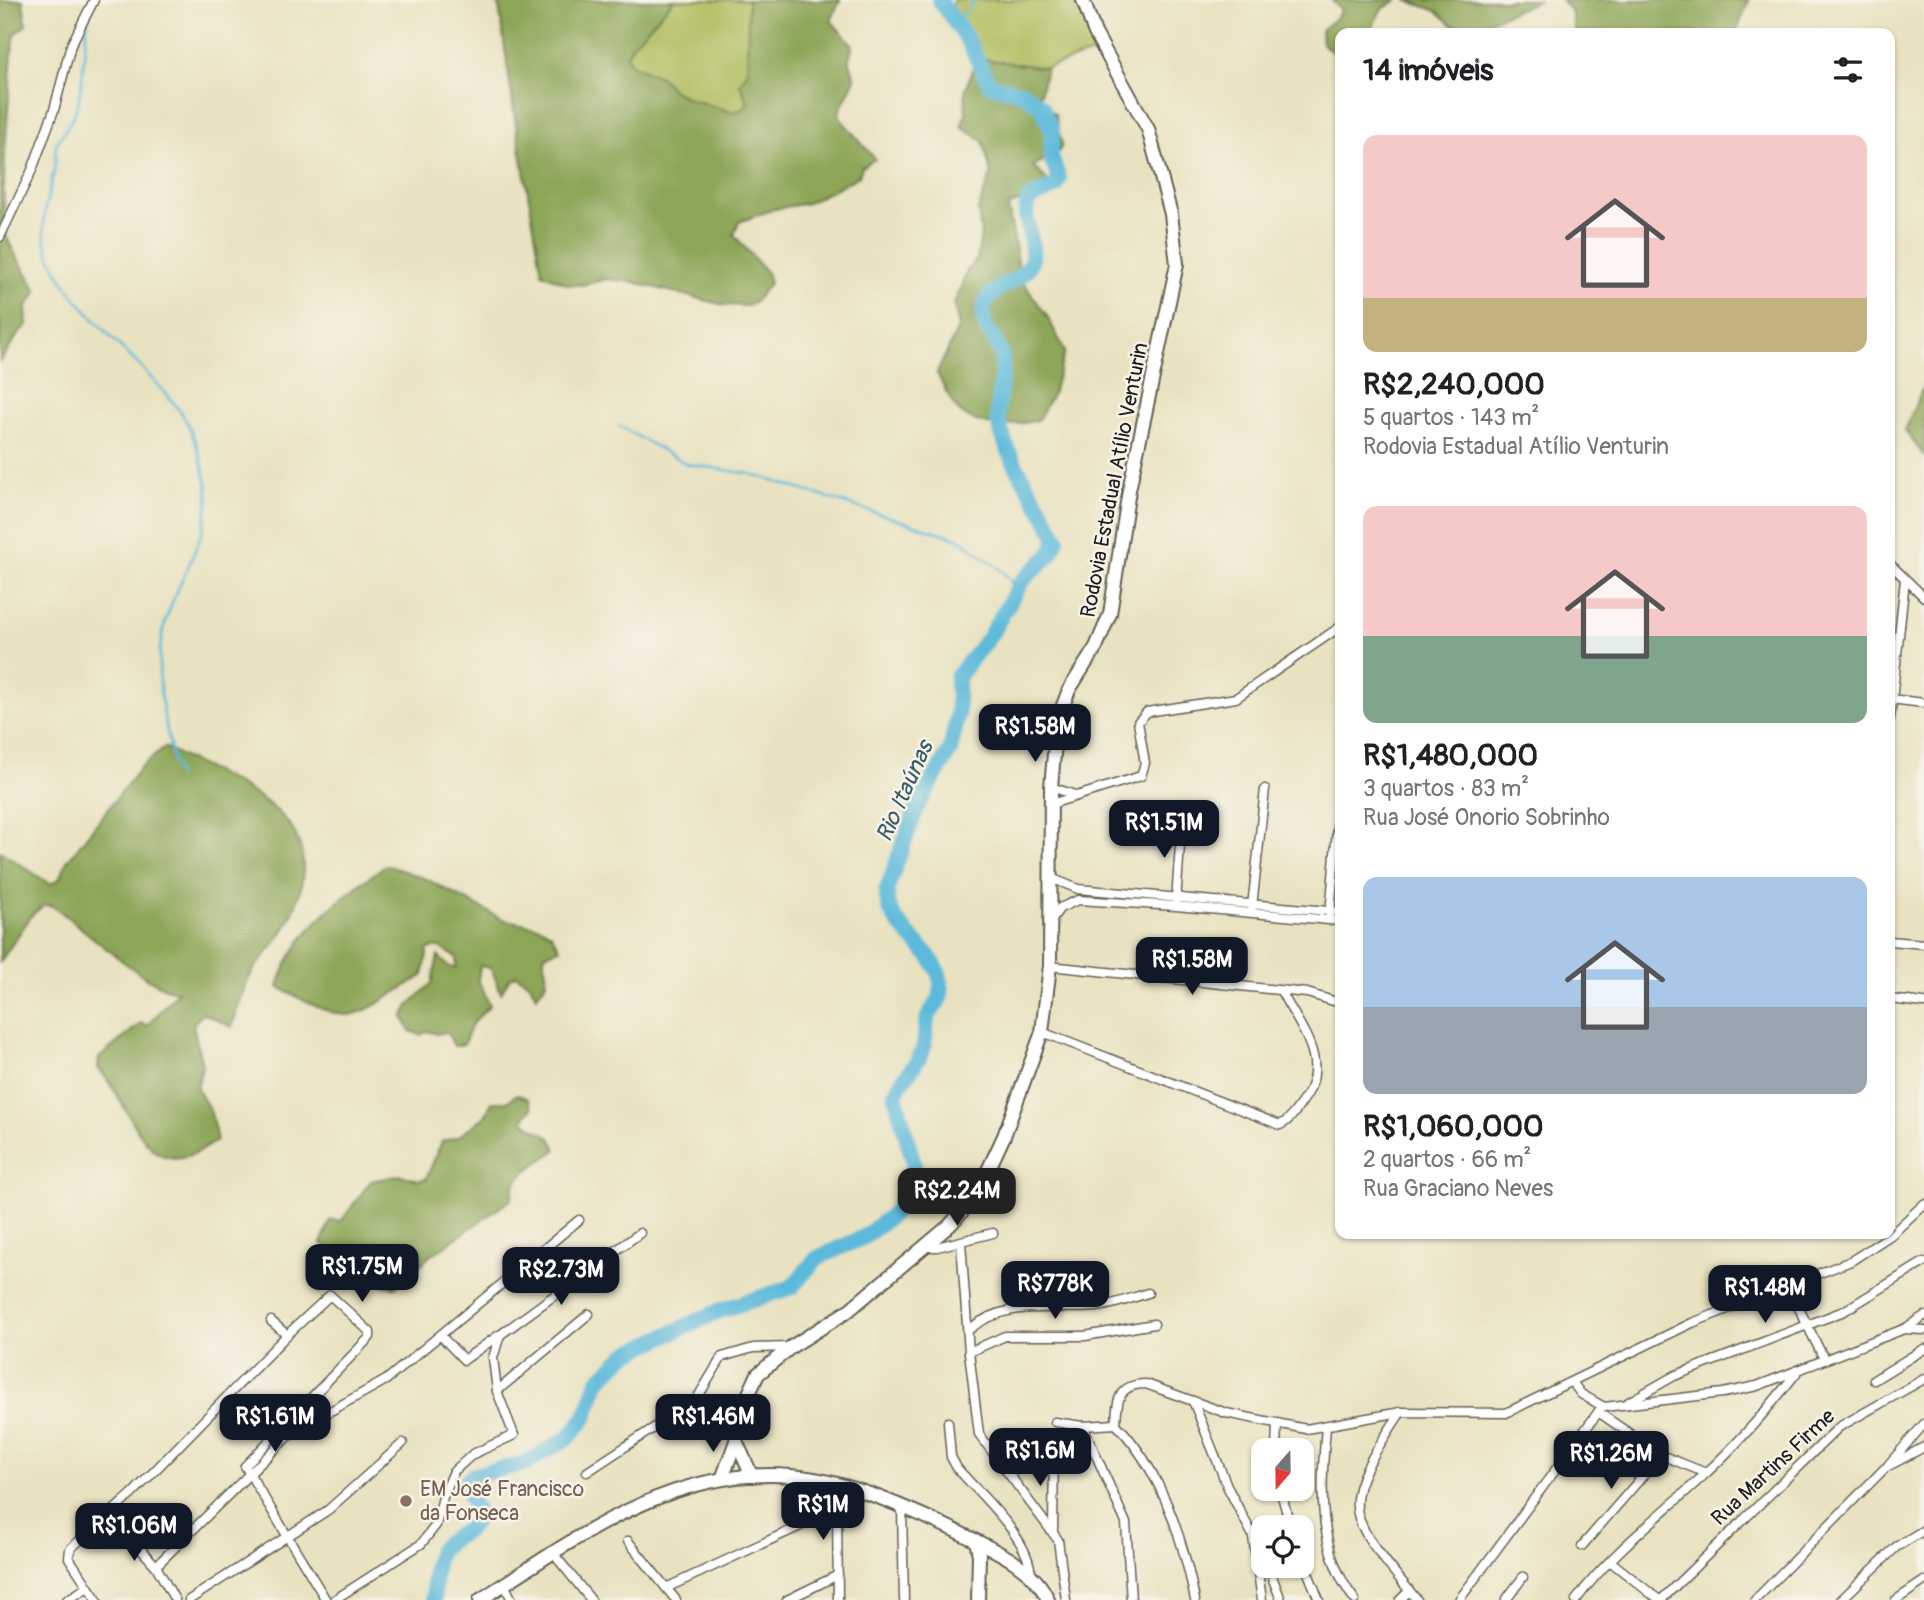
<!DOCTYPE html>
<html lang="pt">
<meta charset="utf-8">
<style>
:root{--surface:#fff;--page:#f2f2f2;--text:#202124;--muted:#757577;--accent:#111827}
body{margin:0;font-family:Pangolin,sans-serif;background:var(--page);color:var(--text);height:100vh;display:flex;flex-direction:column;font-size:26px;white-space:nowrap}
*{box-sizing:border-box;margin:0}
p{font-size:23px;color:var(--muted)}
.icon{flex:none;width:38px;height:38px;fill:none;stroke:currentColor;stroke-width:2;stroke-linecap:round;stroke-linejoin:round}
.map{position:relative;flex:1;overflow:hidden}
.side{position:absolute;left:1335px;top:28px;width:560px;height:1211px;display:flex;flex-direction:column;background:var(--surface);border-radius:14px;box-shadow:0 2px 5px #0004}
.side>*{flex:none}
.needle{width:46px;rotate:200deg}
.fabs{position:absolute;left:1251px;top:1438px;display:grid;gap:14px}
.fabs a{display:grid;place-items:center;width:63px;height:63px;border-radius:14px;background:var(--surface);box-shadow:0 2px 5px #0004;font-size:35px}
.price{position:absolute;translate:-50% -60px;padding:0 16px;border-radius:14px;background:var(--accent);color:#fff;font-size:23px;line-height:46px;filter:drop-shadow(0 2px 4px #0008)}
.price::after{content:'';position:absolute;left:50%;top:42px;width:21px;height:16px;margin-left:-10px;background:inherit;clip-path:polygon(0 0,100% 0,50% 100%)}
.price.on{background:#222;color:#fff}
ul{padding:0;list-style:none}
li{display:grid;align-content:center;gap:14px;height:371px;padding:0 28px}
li span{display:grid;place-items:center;height:217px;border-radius:14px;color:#555}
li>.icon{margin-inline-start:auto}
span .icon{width:126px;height:126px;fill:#fffc;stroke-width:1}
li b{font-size:30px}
h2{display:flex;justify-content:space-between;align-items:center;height:84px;padding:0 28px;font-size:30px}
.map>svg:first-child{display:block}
.green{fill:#b1be60;stroke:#666d3e;stroke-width:2}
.forest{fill:#8ca556;stroke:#546039;stroke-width:2}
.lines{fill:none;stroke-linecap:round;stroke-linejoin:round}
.stream{stroke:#5cb9da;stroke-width:2.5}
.river{stroke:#5cb9da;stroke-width:16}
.street-casing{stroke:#646155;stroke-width:11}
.secondary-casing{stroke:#646155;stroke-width:16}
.primary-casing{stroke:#646155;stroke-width:16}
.street{stroke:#fff;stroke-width:8}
.secondary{stroke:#fff;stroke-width:12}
.primary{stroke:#fff;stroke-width:12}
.education-dot{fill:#8d6e63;stroke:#f7f3e8;stroke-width:2.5}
.labels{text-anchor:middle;stroke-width:5;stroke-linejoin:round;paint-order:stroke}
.street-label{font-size:21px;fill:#1c1c1c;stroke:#f7f3e8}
.education-label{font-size:21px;fill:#785e54;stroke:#f7f3e8;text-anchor:start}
.water-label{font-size:23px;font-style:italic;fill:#365b68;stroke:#f7f3e8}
</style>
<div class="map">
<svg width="1924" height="1600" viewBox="0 0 1924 1600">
<rect width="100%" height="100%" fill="#f7f3e8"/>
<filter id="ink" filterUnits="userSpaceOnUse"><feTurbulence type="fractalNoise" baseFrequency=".0143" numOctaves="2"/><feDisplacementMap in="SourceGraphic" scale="14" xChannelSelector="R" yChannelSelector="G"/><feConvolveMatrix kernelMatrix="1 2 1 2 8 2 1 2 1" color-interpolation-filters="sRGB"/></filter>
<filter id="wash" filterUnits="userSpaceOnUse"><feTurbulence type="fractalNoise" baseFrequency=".00686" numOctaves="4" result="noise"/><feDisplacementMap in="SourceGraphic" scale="28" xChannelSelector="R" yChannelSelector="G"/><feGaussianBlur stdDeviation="1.57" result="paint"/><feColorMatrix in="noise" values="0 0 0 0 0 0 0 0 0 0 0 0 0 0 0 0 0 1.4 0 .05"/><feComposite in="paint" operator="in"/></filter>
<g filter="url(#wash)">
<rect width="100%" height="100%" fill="#e9e2c0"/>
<!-- green -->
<g class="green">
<polygon points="674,0 748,0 748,103 742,110 731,112 687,98 672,90 662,78 631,64 627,55 633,44"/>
<polygon points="953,0 1076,0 1096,52 1046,68 977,58 953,12"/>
</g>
<!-- forest -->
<g class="forest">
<path d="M0,0H23L26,25L15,34L12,52C9,107 0,183 6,235C13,255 28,272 37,292L26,308L27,325C15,336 10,349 0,361Z"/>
<polygon points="498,0 674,0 633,44 627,55 631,64 662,78 672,90 687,98 731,112 742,110 748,103 740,84 747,72 748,0 840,0 831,21 853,45 849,59 855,79 839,112 840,118 875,159 862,167 859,176 808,203 774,209 739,222 734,235 767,273 770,282 755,302 747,306 724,305 633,282 607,279 582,285 567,284 542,273 515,118"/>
<polygon points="1332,0 1397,0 1381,10 1369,33 1340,33 1340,58 1322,43 1321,30 1337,17 1341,10"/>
<polygon points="1406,0 1540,0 1466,31 1452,25 1437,11"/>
<polygon points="1561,0 1749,0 1736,33 1575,33 1571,11"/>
<path d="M977,58L1046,68L1039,100L1055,114L1062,145L1058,153L1033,166L1054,187L1008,206L1021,279L1047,316L1065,351L1053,393L1038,420C1012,426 981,430 959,411C950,403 943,384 937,373L959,326L954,305L967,271L977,259L981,234L978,210L991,174L983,141L961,126L966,113L965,90Z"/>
<polygon points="1924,384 1924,456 1905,430"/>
<path d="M165,747C238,788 340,811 290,919C281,939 265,953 253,971C243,987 238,1009 232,1027L203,1013L193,1024L202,1066L197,1088L211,1113L217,1140C143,1194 139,1113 98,1068L99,1058L141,1023L147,1026L178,991C149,990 80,925 53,906L44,905L32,915L0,962V851L50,884L59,879L67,861L141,767Z"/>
<path d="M386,865L424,878L502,919L540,927L551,933L560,948L544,955C544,975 553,979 536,996L530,984L516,975L509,979L501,993L491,968L480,966L478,980L490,1005L472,1024L464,1044L454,1046L447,1032L437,1034L427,1031L421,1035L410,1031L403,1017L410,1004L432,983L438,956L449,967H456V957L439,947L428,949L423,976C403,986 365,1017 344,1015C322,1012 298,997 278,987C293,932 341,897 386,865Z"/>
<path d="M517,1094L528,1099L532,1108L523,1119C532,1133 552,1130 556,1150C539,1163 511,1174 512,1199L430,1256L396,1287L382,1285L351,1258L321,1243L331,1220L341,1221L371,1181L401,1175L419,1180L426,1179L442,1141L458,1137L485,1116L492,1102H507Z"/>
</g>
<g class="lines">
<!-- stream -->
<g class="stream">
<path d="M88,17C84,44 84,83 77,107C73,121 64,131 57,143C54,150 56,157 55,164C52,187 42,209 44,232C48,294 145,361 180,411C194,431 202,460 207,485C216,532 170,589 162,636C153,683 167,731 177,777"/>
<polyline points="959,29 961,17 976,0"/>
<polyline points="619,426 687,464 751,474 960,539 1001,570 1010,580 1015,593"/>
</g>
<!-- river -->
<path class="river" d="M434,1600C434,1584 433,1565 440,1551C448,1536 472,1534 476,1518C479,1504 464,1495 466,1482L474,1475L524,1464L569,1437L585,1418L598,1381L626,1354L719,1311L792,1287L817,1258L864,1237L895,1212L907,1189L914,1165L895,1094C902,1079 914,1068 921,1054C927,1043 924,1029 928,1017C931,1009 940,1003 941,994C946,947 883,933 887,889L917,807L950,751L958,713L957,677L989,637L1022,581L1050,555L1057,539C1039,501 1010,465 999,424C993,400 1009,372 999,349C993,333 978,325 985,305C993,283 1024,283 1031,262C1037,242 1020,220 1029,199L1056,186L1059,179L1051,157L1052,131L1042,107L1023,93L990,85L967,39L939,0"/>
</g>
</g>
<g filter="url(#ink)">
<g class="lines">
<!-- street casing -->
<g class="street-casing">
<g id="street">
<polyline points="0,237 32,170 54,110 71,45 94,0"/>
<polyline points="1890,564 1924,597"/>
<polyline points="1890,699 1924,703"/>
<polyline points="1890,719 1905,580"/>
<polyline points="1051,787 1075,795"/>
<polyline points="1051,804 1141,776 1145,763 1138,722 1147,712 1236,698 1340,627"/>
<polyline points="1051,878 1078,889 1340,912"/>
<polyline points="1176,901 1182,817"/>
<polyline points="1252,907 1265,789"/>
<polyline points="1330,915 1340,792"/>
<polyline points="1052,919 1060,908 1078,900 1176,906 1340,921"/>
<polyline points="1890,941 1924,944"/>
<polyline points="1050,966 1307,993 1340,1003"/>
<polyline points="1890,999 1924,1003"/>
<path d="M1042,1032L1280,1125C1290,1121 1296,1110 1302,1102C1332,1063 1301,1029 1282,993"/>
<polyline points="961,1242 969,1352 979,1434 1058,1540 1066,1600"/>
<polyline points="925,1247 937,1247 993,1233"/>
<polyline points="1788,1286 1824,1359"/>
<polyline points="271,1321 287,1335"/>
<polyline points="1904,1329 1924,1316"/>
<path d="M967,1331C1007,1298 1049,1311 1096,1307C1114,1305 1131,1298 1148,1293"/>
<polyline points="441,1336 464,1360 499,1335"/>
<polyline points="969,1352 1005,1336 1085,1336 1154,1324"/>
<polyline points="1874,1380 1924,1349"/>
<polyline points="1572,1382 1581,1394 1604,1407 1723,1393 1757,1386 1904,1329 1924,1330"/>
<polyline points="497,1391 493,1358 500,1335 640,1233"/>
<polyline points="1193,1401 1228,1488 1264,1557"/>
<polyline points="1625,1404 1674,1376 1844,1311 1924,1262"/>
<path d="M1401,1412C1334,1512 1346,1512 1417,1600"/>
<polyline points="1598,1412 1661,1455 1706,1473"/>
<path d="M948,1422L951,1457L957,1468C981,1496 1029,1537 1031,1575"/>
<polyline points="1055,1422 1083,1426 1116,1424"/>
<path d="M1116,1424C1117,1400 1118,1384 1146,1384L1226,1413L1306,1429L1401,1412L1506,1413L1692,1323L1851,1261L1891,1235L1924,1204"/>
<path d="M1116,1424C1161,1469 1183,1539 1195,1600"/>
<polyline points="1083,1426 1126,1523 1131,1600"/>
<path d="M1326,1427C1321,1486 1316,1550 1355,1600"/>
<polyline points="1276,1451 1277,1423"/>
<polyline points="1889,1464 1924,1424"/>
<polyline points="587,1472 696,1400 722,1357 753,1348 791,1347"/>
<polyline points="1280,1489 1291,1528"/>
<polyline points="902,1508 904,1600"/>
<polyline points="109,1514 156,1566 175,1600"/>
<polyline points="1053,1533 1054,1443"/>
<polyline points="1253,1537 1262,1600"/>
<polyline points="628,1541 676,1600"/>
<polyline points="1582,1546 1661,1455"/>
<polyline points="553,1553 591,1600"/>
<polyline points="1302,1558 1319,1600"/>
<polyline points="1610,1561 1659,1600"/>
<polyline points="156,1566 283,1441 300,1428 386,1380 579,1220"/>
<polyline points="1268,1566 1281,1600"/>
<polyline points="504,1584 512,1600"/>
<polyline points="666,1588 837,1509"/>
<polyline points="67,1600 88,1587"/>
<polyline points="97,1600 69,1558 70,1549 132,1494 287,1335 330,1295 370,1332 370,1337 245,1466 326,1600"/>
<polyline points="189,1600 328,1510 403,1443"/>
<polyline points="334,1600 421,1544 436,1525 443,1497 454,1471 473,1454 514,1435 497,1391 589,1314"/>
<polyline points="787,1600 838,1575"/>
<polyline points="838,1600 837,1509 840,1486"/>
<polyline points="1400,1600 1409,1591"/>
<polyline points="1459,1600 1602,1407"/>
<polyline points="1506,1600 1523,1577"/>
<path d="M1576,1600C1611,1553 1660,1516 1703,1476C1737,1445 1769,1408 1797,1372"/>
<polyline points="1661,1600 1839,1427 1924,1379"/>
<polyline points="1755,1600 1885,1468 1924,1447"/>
<polyline points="1841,1600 1896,1547 1924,1530"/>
<polyline points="1896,1600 1924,1581"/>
</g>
</g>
<!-- secondary casing -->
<g class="secondary-casing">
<g id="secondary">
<polyline points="736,1441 752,1476"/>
<polyline points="722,1479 736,1441 740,1413 758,1374 791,1347 848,1311 950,1225 977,1194 1004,1136 1042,1032 1050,966 1051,787 1057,721 1069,690 1096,647 1110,614 1129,490 1177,264 1171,214 1148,129 1095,33 1083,0"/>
</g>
</g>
<!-- primary casing -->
<g class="primary-casing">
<g id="primary">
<polyline points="976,1541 979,1555 978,1600"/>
<path d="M480,1600C574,1539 672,1466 791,1476C845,1480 903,1506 952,1529C985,1546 1034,1564 1048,1600"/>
</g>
</g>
<!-- street -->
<use href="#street" class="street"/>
<!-- secondary -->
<use href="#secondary" class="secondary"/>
<!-- primary -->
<use href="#primary" class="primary"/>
</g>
</g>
<!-- markers -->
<circle class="education-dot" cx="406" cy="1501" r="7"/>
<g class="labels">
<!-- street labels -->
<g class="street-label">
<text transform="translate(1114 480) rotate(-79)" y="7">Rodovia Estadual Atílio Venturin</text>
<text transform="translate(1773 1467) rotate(-43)" y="7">Rua Martins Firme</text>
</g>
<!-- education labels -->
<g class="education-label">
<text x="420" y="1496">EM José Francisco<tspan x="420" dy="24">da Fonseca</tspan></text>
</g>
<!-- water labels -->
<g class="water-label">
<text transform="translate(904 791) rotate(-66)" y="8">Rio Itaúnas</text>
</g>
</g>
</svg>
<div class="fabs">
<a><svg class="needle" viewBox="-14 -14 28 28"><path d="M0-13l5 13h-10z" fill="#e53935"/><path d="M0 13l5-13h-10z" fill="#757577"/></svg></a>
<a><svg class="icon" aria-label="locate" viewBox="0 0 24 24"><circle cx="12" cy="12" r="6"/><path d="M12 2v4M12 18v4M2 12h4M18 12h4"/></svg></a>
</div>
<b class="price" style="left:1035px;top:764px">R$1.58M</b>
<b class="price" style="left:1164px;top:860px">R$1.51M</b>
<b class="price" style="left:1192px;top:997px">R$1.58M</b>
<b class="price on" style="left:957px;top:1228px">R$2.24M</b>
<b class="price" style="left:362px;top:1304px">R$1.75M</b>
<b class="price" style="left:561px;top:1307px">R$2.73M</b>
<b class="price" style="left:1055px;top:1321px">R$778K</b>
<b class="price" style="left:1765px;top:1325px">R$1.48M</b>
<b class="price" style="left:275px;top:1454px">R$1.61M</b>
<b class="price" style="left:713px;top:1454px">R$1.46M</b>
<b class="price" style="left:1040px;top:1488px">R$1.6M</b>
<b class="price" style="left:1611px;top:1491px">R$1.26M</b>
<b class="price" style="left:823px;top:1542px">R$1M</b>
<b class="price" style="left:134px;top:1563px">R$1.06M</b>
<section class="side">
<h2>14 imóveis<svg class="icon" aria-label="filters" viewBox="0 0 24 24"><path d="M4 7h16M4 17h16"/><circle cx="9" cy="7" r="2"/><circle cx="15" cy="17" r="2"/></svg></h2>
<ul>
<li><span style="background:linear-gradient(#f6c9c9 75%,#c2b280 0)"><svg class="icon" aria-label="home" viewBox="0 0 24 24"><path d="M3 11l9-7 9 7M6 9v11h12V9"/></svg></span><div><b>R$2,240,000</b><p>5 quartos · 143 m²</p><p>Rodovia Estadual Atílio Venturin</p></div></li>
<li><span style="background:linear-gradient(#f6c9c9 60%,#7fa58c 0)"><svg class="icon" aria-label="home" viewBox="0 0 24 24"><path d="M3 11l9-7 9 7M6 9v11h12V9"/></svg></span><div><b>R$1,480,000</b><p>3 quartos · 83 m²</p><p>Rua José Onorio Sobrinho</p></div></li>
<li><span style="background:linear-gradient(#a9c7e8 60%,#9aa5b1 0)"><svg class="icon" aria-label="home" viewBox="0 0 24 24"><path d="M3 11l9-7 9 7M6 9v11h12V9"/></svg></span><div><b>R$1,060,000</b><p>2 quartos · 66 m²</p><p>Rua Graciano Neves</p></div></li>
</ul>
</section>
</div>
